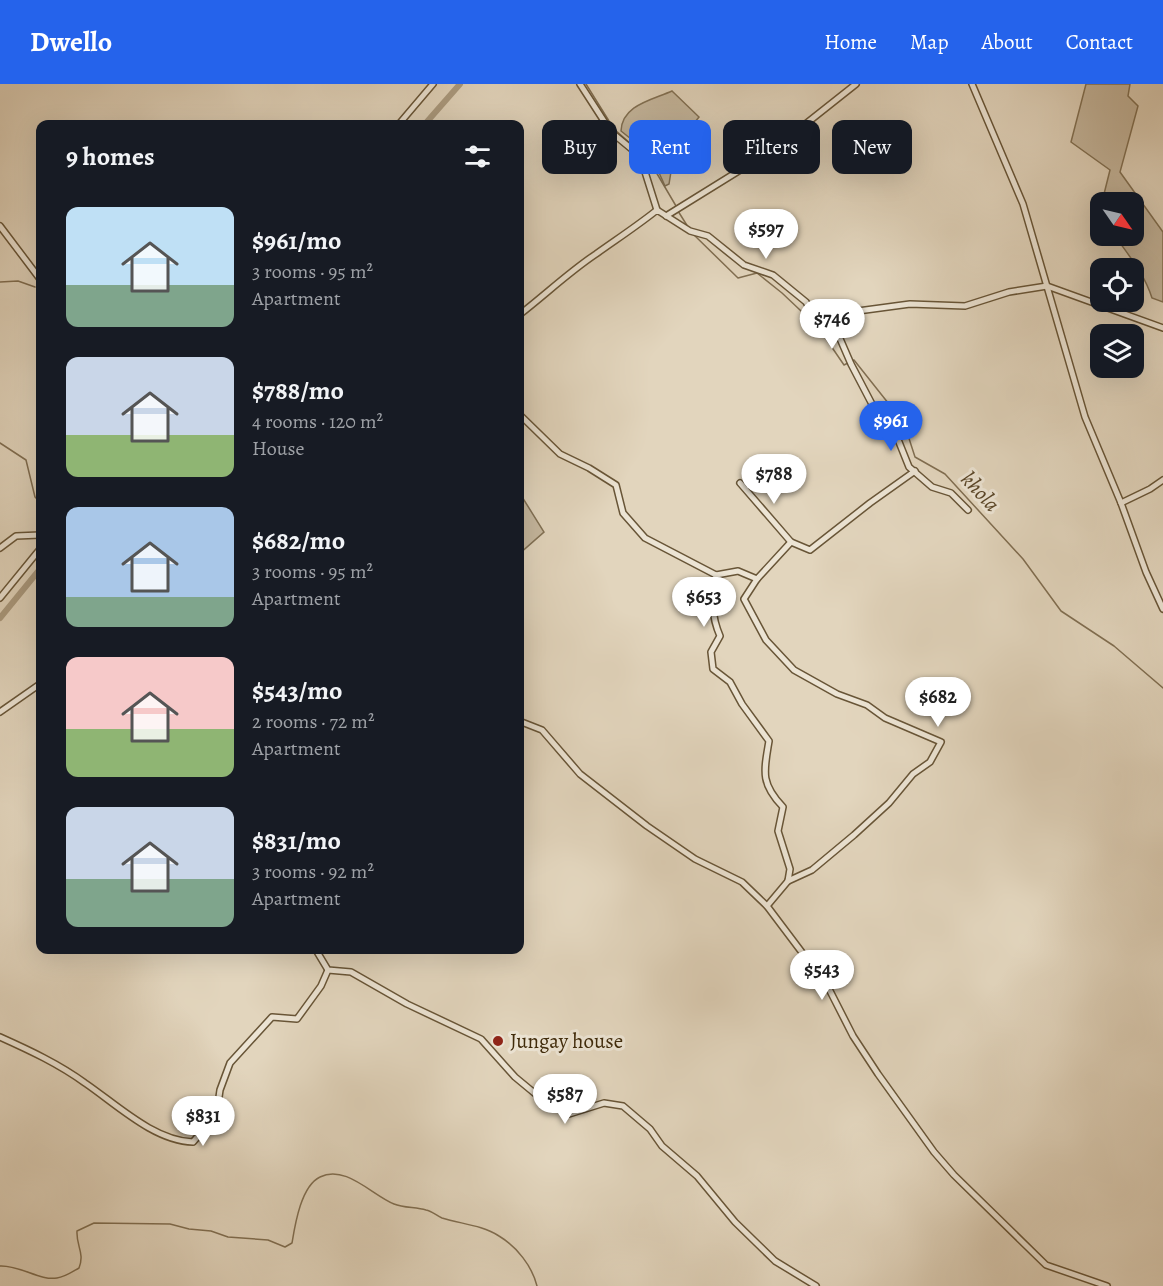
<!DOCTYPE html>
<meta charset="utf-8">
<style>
:root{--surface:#171b24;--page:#20242c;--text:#f1f3f6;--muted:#9ea1a6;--accent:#2563eb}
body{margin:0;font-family:Alegreya,serif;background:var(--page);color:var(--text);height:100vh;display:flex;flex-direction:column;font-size:22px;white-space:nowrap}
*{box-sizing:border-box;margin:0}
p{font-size:20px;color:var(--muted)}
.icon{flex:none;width:33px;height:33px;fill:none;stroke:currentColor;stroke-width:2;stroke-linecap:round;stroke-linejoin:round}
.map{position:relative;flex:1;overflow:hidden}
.side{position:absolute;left:36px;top:36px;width:488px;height:834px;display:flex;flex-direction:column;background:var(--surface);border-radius:12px;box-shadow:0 6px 24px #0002}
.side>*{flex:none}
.hud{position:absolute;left:542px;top:36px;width:531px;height:54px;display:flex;gap:12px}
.needle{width:39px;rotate:124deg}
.fabs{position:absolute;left:1090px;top:108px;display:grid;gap:12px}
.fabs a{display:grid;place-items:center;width:54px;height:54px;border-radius:12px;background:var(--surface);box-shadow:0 6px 24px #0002;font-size:30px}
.price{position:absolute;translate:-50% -51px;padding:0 14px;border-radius:21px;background:#fff;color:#222;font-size:20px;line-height:39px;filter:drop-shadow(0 2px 3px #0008)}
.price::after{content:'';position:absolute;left:50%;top:36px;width:18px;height:14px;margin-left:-9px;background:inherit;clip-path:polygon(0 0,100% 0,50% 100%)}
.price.on{background:var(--accent);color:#fff}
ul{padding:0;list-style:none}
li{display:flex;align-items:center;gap:18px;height:150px;padding:0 30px}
li span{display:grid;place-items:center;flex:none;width:168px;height:120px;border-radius:12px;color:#555}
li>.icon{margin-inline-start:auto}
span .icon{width:72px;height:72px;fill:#fffc;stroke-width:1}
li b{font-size:26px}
h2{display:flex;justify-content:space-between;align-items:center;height:72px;padding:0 30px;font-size:26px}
.tag{padding:0 21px;border-radius:12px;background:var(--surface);box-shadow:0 6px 24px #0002;font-size:21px;line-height:54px}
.tag.on{background:var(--accent);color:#fff}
header{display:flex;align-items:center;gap:36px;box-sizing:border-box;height:84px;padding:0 30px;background:var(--accent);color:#fff}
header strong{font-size:28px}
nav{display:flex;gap:33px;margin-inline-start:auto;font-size:21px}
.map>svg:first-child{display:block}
.green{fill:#c6b89f;stroke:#827154;stroke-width:1.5}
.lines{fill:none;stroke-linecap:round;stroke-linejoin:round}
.stream{stroke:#806e51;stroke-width:1.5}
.canal{stroke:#ab9b80;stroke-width:6}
.minor-casing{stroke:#685537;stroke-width:8}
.minor{stroke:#ece4d4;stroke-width:5}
.poi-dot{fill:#8f2418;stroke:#ece4d4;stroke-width:2}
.labels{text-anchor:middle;stroke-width:6;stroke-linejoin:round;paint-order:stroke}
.poi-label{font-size:21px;fill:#3f2a0a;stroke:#ece4d4;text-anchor:start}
.water-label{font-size:22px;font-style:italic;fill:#5a4628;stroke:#ece4d4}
</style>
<header>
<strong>Dwello</strong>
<nav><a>Home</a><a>Map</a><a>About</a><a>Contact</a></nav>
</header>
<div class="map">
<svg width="1163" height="1202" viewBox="0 0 1163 1202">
<rect width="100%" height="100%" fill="#e2d5bd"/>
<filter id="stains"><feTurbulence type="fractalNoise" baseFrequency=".00333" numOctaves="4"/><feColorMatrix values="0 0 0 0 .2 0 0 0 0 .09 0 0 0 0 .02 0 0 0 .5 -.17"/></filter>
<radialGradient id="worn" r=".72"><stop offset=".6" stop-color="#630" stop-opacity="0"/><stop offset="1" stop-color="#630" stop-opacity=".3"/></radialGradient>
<!-- green -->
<g class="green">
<path d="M1086,0H1130L1128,12L1138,22L1120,88L1163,148V218L1152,214C1144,189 1129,172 1115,152H1134V118H1102L1110,86L1071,58Z"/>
<path d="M672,7L699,33L675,63L669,100L665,102L651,71L621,47C622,21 652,16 672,7Z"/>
<polygon points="519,408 544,448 519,470"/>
</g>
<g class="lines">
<!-- stream -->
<g class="stream">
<polyline points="586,0 614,45 649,76 676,122"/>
<polyline points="678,127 688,143"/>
<polyline points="692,149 738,194 757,189 782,209 818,243 844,281 848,279"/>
<polyline points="0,198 18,197 35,203"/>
<polyline points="852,277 854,276 904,339 915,373 945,390 1023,475 1061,527 1114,562 1163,604"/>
<polyline points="0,359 26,376 35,413 40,418"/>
<path d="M0,1182C20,1181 40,1197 57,1194C65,1193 72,1188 79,1184C85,1169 76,1162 77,1147L94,1139L170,1140L189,1145L211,1147L228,1153L268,1156L285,1163L292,1159C295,1141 301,1102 320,1093C345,1080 372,1111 394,1120C404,1124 416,1123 426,1126C432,1127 437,1132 442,1134C461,1140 482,1141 499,1152C517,1163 532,1182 537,1202"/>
</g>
<!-- canal -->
<g class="canal">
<polyline points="425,40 460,0"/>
<polyline points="0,534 40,485"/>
</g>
<!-- minor casing -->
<g class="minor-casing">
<g id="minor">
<polyline points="580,0 611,48 640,72 657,126"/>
<polyline points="972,0 1023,120 1085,333 1121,419 1146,488 1163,525"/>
<polyline points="399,40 433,0"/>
<polyline points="666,132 774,65 856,0"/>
<polyline points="0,142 40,195"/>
<path d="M519,231C545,211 569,188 596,170C617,155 637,142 657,126L690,147L708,152L744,181L773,191L806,218L815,234L831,245L858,227L910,220L965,222L1009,208L1047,202L1163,244"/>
<polyline points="831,245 838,250 851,280 874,324 891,338 909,383 932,403 951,409 968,426"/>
<path d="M519,330L560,370L589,384L616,401L623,429L645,454L716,491C713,515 710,529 720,552L711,568L713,585L730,598L742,620L769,657C764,687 760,699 783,723L778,747L790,785L788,797L767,822"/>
<polyline points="740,399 791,458"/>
<polyline points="1121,419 1150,405 1163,396"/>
<polyline points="0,464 16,452 40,451"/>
<polyline points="716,491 738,487 757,495 791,458 810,466 870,419 915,387"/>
<polyline points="757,495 744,515 766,556 794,586 837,610 867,621 885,634 941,658 930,678 913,690 889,719 854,751 812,786 788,797"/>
<polyline points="0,514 40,465"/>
<polyline points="0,628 40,600"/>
<polyline points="519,637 542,646 580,690 647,742 695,775 742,798 767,822 828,903 853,952 878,990 934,1068 954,1091 1046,1181 1107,1202"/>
<polyline points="316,866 328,886 351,888 407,920 481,955 515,993 544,1017 569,1030 604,1019 623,1022 650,1045 662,1062 697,1092 735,1138 775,1177 816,1202"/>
<path d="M0,953C29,966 59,980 85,999C116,1020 154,1057 193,1058L207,1042L215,1041L220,1006L230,979L272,933L297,935L321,902L328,886"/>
</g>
</g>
<!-- minor -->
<use href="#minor" class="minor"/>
</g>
<!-- markers -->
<circle class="poi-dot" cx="498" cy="957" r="6"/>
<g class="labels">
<!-- poi labels -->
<g class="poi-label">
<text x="510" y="964">Jungay house</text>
</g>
<!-- water labels -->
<g class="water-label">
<text transform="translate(981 407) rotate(47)" y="8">khola</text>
</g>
</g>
<rect width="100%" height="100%" filter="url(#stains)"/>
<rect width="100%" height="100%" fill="url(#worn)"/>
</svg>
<div class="fabs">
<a><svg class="needle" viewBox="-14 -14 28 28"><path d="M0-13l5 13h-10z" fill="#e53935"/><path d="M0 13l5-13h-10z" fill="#9ea1a6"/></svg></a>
<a><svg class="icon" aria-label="locate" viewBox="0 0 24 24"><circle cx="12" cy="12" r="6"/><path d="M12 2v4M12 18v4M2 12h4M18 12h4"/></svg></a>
<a><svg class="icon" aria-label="layers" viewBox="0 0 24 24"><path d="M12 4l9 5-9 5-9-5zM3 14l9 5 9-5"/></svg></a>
</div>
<b class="price" style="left:766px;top:176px">$597</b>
<b class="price" style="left:832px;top:266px">$746</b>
<b class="price on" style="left:891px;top:368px">$961</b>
<b class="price" style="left:774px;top:421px">$788</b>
<b class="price" style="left:704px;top:544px">$653</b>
<b class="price" style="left:938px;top:644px">$682</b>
<b class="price" style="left:822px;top:917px">$543</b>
<b class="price" style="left:565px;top:1041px">$587</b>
<b class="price" style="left:203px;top:1063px">$831</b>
<div class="hud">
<a class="tag">Buy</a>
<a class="tag on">Rent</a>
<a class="tag">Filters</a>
<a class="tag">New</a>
</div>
<section class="side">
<h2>9 homes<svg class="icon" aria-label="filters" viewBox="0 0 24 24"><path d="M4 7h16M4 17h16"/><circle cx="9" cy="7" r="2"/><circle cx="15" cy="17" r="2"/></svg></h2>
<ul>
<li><span style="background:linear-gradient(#bfe0f5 65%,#7fa58c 0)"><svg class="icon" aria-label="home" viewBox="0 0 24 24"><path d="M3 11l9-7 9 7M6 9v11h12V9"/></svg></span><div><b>$961/mo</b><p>3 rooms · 95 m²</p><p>Apartment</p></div></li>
<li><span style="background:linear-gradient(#c9d6e8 65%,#8fb573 0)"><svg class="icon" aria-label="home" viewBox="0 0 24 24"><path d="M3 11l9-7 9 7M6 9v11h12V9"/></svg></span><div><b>$788/mo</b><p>4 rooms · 120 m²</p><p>House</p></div></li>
<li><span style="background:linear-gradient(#a9c7e8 75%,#7fa58c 0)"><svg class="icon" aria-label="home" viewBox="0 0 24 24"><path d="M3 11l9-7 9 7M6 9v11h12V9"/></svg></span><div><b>$682/mo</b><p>3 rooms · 95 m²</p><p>Apartment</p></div></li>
<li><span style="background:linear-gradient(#f6c9c9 60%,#8fb573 0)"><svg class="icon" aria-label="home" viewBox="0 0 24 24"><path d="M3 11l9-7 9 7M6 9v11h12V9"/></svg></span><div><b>$543/mo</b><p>2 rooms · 72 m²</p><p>Apartment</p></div></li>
<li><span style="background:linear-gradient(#c9d6e8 60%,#7fa58c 0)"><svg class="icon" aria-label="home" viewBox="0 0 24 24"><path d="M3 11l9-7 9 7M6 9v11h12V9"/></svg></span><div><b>$831/mo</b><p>3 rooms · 92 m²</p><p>Apartment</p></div></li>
</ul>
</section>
</div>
